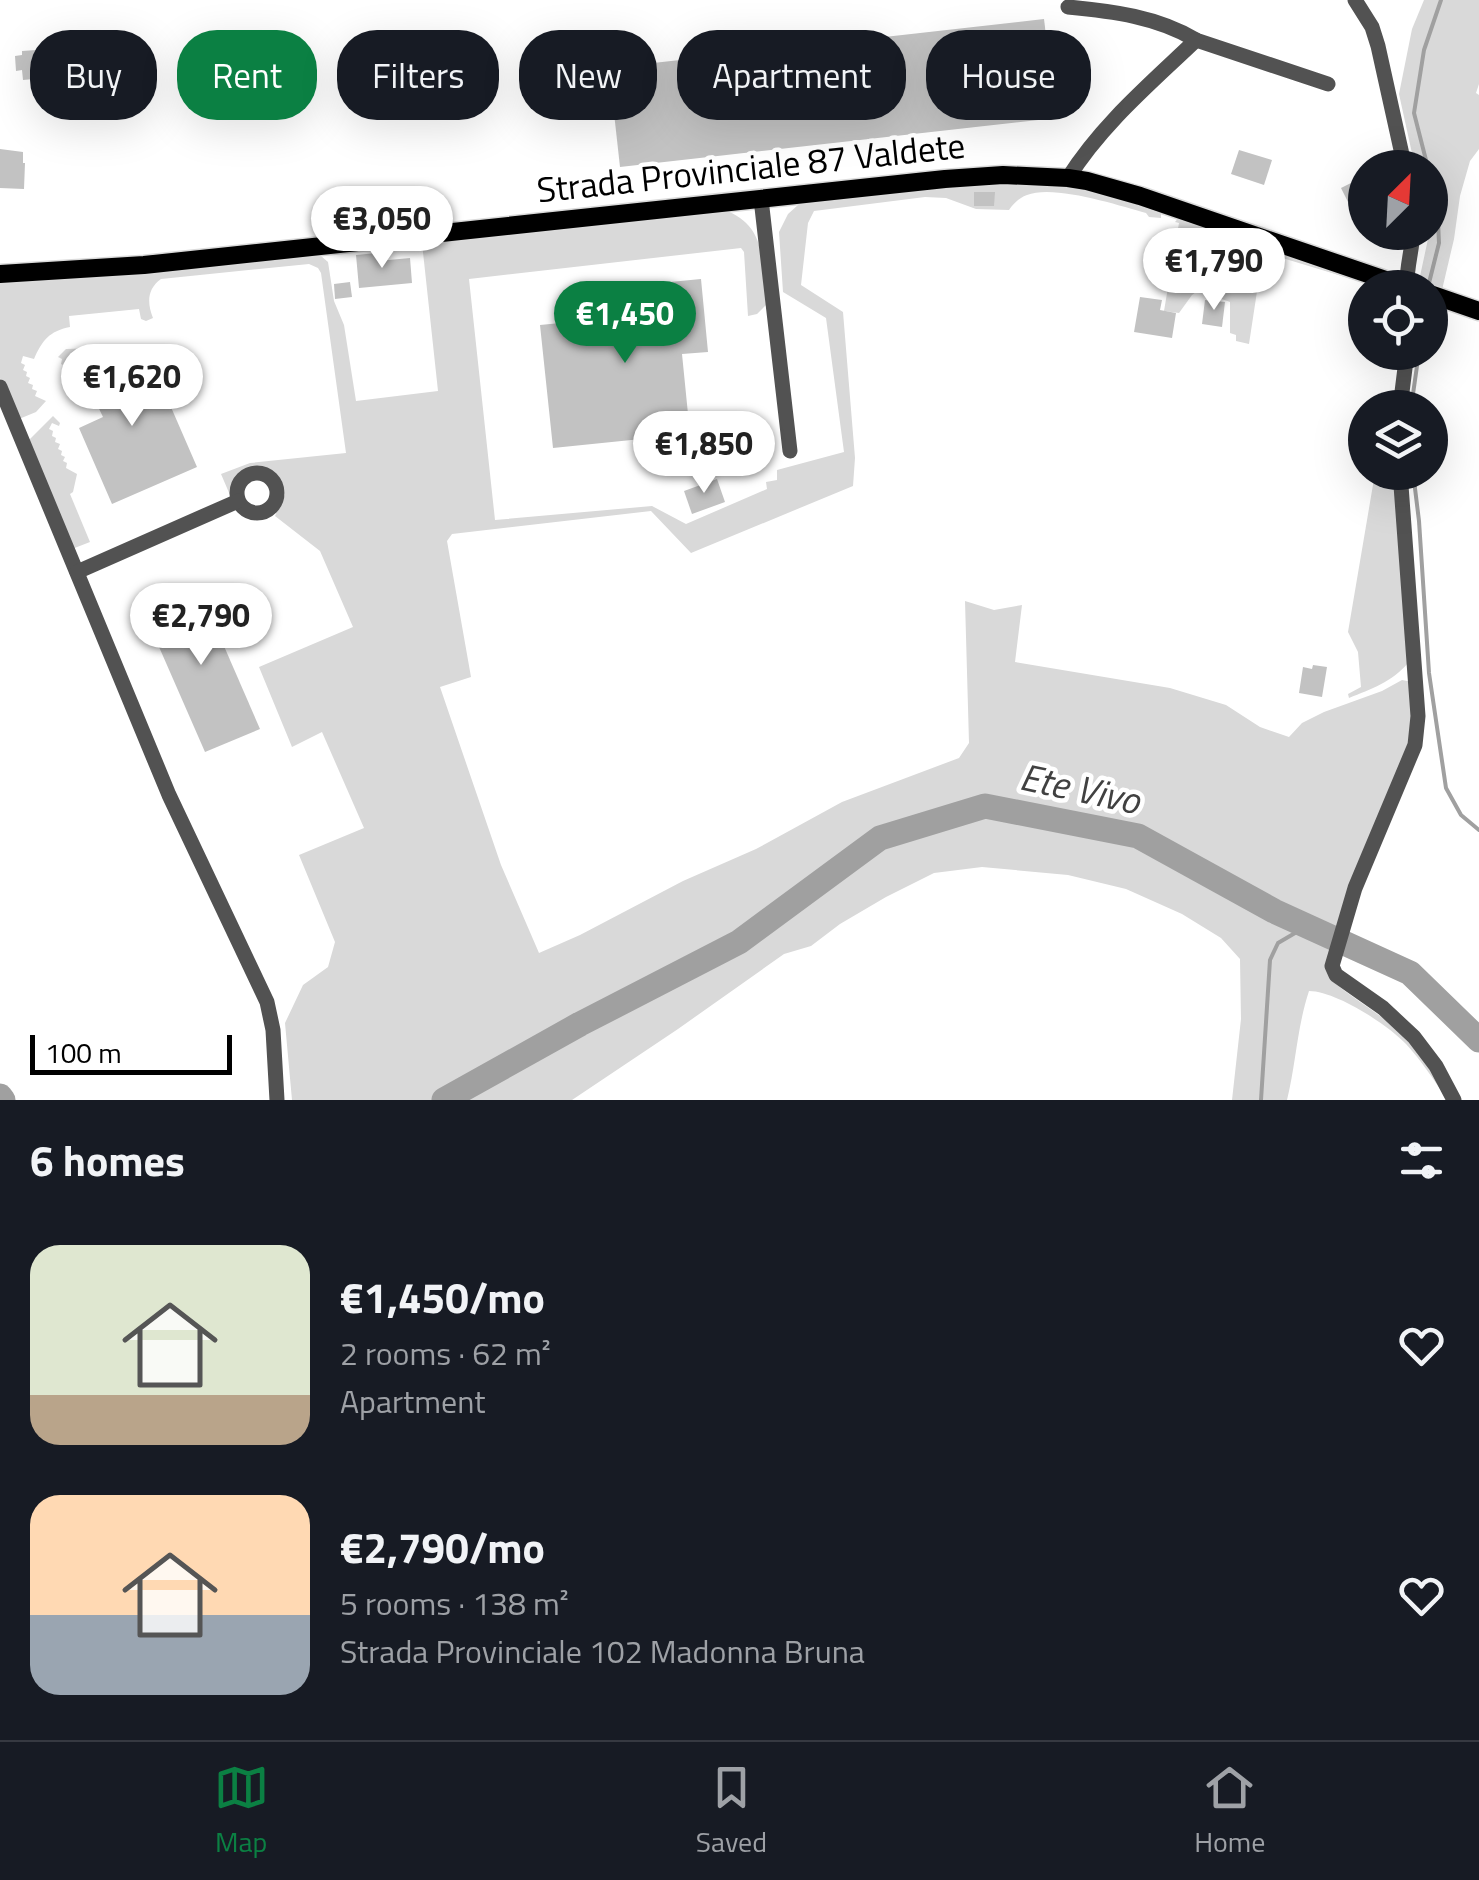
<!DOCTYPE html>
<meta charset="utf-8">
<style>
:root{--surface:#171b24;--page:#242831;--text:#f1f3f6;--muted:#9ea1a6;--line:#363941;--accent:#0b8043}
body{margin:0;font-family:"Titillium Web",sans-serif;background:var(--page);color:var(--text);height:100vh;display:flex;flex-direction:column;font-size:38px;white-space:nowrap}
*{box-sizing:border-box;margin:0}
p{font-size:32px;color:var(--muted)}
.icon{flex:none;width:55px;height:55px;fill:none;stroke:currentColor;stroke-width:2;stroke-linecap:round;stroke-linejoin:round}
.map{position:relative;height:1100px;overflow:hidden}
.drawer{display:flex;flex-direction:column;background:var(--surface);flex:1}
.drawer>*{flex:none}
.banner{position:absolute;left:30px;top:30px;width:1420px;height:90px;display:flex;gap:20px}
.needle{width:65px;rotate:24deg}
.fabs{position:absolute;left:1348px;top:150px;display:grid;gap:20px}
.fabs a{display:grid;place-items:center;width:100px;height:100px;border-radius:50%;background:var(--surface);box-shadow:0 10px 40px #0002;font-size:50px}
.scale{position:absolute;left:30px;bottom:25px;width:202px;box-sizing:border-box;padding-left:10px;border:5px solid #000;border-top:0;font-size:28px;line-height:35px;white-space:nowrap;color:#000;-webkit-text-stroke:8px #fff;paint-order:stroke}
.price{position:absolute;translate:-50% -85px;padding:0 22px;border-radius:35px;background:#fff;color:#222;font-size:32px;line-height:65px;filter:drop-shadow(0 2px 5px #0008)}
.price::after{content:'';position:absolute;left:50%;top:60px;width:30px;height:22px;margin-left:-15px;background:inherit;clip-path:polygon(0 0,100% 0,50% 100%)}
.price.current{background:var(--accent);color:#fff}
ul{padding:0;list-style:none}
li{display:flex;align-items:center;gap:30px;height:250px;padding:0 30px}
li span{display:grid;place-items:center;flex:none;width:280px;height:200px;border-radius:30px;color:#555}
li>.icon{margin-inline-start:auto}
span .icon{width:120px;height:120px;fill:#fffc;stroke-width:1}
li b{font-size:42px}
h2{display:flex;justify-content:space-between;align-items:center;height:120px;padding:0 30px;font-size:42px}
.pill{padding:0 35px;border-radius:40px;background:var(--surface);box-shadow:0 10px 40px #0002;font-size:35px;line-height:90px}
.pill.current{background:var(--accent);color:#fff}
.tab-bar{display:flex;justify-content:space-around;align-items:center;height:140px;border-top:2px solid var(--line);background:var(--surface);font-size:28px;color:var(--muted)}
.tab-bar a{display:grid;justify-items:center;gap:5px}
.tab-bar .current{color:var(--accent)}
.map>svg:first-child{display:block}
.green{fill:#d9d9d9}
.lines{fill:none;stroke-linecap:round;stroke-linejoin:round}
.stream{stroke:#a0a0a0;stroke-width:4}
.river{stroke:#a0a0a0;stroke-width:25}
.building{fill:#c2c2c2}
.major-casing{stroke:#dbdbdb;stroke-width:21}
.minor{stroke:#525252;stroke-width:15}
.major{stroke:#000;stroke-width:18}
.labels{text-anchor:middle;stroke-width:9;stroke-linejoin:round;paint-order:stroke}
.street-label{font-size:35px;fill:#000;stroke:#fff}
.water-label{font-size:38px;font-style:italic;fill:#414141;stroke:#fff}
</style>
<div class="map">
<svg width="1479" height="1100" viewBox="0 0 1479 1100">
<rect width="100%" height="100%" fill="#fff"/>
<!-- green -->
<g class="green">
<polygon points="1424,0 1479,0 1479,84 1476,93 1479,95 1479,149 1470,161 1460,196 1454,239 1442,290 1419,281 1428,239 1428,233 1430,232 1430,168 1415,167 1399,94 1412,29"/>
<path d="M995,180L1074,185L1161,210V218L1149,217L1146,213C1118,205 1053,184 1027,195C1019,198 1014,203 1009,210L976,209L946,198L925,197L814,211L808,223L801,285L843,312L855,458L853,486L691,553L651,511L452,534L447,541L471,677L440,687L501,865L539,953L580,935L683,881L756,849L842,802L959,758L969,743L965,601L994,610L1022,605L1015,662L1170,688L1226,705L1260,727L1289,737L1302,723L1324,712L1382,691L1402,680L1412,682L1413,735L1371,840L1332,981C1365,1008 1408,1029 1431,1066C1437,1075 1440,1087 1445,1096C1433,1079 1421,1060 1406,1044C1388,1025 1336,991 1309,991C1297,1027 1296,1064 1287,1100H1232L1241,1019L1240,959L1221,938L1182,914L1126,889L1068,875L982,867L934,873L886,897L840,924L811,946L784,954L678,1029L572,1100H292L285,1023L303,985L328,967L335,942L299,855L364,828L322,732L292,747L259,667L353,627L320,551L275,516L285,494L281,479C268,466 254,463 239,476L233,493L230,495L221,474L250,463L346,453L321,273L318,268L309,264L161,279C147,289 147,303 153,318L146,321L141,319L139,309L69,316L70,327C49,331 42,341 34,359L23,356L21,363L25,365L23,370L27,372L26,376L30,378L28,383L33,385L32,389L37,391L35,396L46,401L36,412L19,419L15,416L0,378V282L321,256L328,262L334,301L344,325L356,401L438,391L422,243L724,210C768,225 762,265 766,305L757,314L748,316L744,252L741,248L469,279L495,520L652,506L686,524L767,489L766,482L777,480V470L844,452L826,318L783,292L779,232L788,214L798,205L834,198Z"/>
<polygon points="1180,216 1216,229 1217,234 1201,288 1192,295 1179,313 1164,311 1179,223 1175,222"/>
<polygon points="1228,233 1388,287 1378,287 1263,252 1249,344 1236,341 1236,335 1230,333 1230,302 1213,296"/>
<polygon points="96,348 100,358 79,367 90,392 82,396 70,395 74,386 69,384 71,379 66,377 68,373 63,371 65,366 61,364 62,359 58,357 66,349"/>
<polygon points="53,416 60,423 59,426 52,423 49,429 53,431 52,436 56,438 55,442 60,444 58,449 62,451 61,455 65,457 63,461 67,463 66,468 77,474 73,492 70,494 90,542 72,549 29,440"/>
<path d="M1375,473H1396L1408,663C1392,682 1371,689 1349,698L1348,694L1361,687L1358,652L1348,632Z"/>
</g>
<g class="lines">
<!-- stream -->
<g class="stream">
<polyline points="1428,168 1414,113 1424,50 1441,0"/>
<polyline points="1428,287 1439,243 1437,200 1430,174"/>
<polyline points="1411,408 1419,352"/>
<polyline points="1413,472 1419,521 1429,673 1446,788 1461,815 1479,830"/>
<polyline points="1261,1100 1270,960 1278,943 1307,926"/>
</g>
<!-- river -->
<g class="river">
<polyline points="0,1096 3,1100"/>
<polyline points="444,1100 580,1024 739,942 880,838 985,806 1138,836 1274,911 1410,973 1479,1040"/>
</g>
</g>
<!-- building -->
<g class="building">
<polygon points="1044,19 1056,118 620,167 609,68"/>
<polygon points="51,49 54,77 23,80 22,70 16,71 15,56 22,55 22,51"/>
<polygon points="0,149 23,152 23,163 25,163 24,189 0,188"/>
<polygon points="1239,150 1272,160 1264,185 1231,174"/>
<polygon points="1365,176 1365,204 1352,210 1341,188"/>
<polygon points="974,192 995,192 994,206 974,206"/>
<polygon points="377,253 378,261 410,258 412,283 359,288 356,255"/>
<polygon points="701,279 708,352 682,354 690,434 553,448 540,325 611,318 608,288"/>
<polygon points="350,282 352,297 335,299 334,284"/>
<polygon points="1140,297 1162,300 1160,310 1176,313 1172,338 1134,332"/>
<polygon points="1205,300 1225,302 1222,327 1202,324"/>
<polygon points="129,345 151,396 164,391 197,467 112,504 79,428 103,417 79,367"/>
<polygon points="717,479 725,502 692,514 684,491"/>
<polygon points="197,584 260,729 205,752 142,608"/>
<polygon points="1313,665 1327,667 1322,697 1299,693 1303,667 1312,669"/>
</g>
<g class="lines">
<!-- major casing -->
<g class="major-casing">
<g id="major">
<polyline points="0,274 144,265 945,179 1003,175 1068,178 1087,181 1140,196 1409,288"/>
<polyline points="1430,294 1479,311"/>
</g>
</g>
<!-- minor -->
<g class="minor">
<polyline points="1355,0 1372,27 1378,46 1405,168"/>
<path d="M1068,7C1112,11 1158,17 1196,40L1328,84"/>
<path d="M1068,178C1102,124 1151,83 1196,40"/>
<polyline points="761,199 790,451"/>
<path d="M1407,288C1406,268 1412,252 1413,232"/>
<polyline points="0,387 169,795 267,1002 273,1030 277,1100"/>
<polyline points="1400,408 1407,352"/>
<polyline points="1400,472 1418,716 1415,745 1355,888 1332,966 1336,975 1383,1008 1414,1037 1436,1066 1454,1100"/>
<circle cx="257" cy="493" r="20"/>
<polyline points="77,572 238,501"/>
</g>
<!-- major -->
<use href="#major" class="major"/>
</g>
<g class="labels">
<!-- street labels -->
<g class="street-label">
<text transform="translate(751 168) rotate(-6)" y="12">Strada Provinciale 87 Valdete</text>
</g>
<!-- water labels -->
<g class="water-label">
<text transform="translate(1080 789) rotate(12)" y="13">Ete Vivo</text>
</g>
</g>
</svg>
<div class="fabs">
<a><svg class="needle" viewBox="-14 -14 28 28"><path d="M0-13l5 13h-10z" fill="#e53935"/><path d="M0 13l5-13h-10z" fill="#9ea1a6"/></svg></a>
<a><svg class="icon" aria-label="locate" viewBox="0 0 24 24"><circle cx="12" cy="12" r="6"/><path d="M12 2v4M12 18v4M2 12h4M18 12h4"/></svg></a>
<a><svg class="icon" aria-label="layers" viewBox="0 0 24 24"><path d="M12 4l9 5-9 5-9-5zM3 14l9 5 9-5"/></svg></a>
</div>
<div class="scale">100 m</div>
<b class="price" style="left:382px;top:271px">€3,050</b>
<b class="price" style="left:1214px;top:313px">€1,790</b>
<b class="price current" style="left:625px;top:366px">€1,450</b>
<b class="price" style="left:132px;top:429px">€1,620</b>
<b class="price" style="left:704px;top:496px">€1,850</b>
<b class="price" style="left:201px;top:668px">€2,790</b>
<div class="banner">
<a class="pill">Buy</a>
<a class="pill current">Rent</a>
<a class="pill">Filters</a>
<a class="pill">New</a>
<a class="pill">Apartment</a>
<a class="pill">House</a>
</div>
</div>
<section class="drawer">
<h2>6 homes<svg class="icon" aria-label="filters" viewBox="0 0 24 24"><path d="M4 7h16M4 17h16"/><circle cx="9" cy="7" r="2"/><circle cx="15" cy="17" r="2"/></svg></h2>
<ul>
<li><span style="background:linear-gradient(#dfe7d0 75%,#b9a48a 0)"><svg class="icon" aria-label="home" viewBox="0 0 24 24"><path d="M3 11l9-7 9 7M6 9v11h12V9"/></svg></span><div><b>€1,450/mo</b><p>2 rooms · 62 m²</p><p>Apartment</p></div><svg class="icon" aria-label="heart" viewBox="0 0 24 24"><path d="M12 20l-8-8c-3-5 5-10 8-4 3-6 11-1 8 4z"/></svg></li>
<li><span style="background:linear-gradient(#ffd9b3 60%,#9aa5b1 0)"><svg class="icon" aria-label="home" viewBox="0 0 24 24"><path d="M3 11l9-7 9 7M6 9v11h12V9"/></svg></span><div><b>€2,790/mo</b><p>5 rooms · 138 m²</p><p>Strada Provinciale 102 Madonna Bruna</p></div><svg class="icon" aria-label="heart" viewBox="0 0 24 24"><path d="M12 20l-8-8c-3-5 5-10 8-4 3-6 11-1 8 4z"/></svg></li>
</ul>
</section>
<nav class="tab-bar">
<a class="current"><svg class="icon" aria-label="map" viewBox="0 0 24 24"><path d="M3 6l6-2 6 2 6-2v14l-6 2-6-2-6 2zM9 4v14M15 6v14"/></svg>Map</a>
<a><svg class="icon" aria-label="saved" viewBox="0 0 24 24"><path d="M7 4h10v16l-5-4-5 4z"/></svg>Saved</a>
<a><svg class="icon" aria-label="home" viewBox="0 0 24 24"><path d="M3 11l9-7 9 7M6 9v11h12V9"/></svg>Home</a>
</nav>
